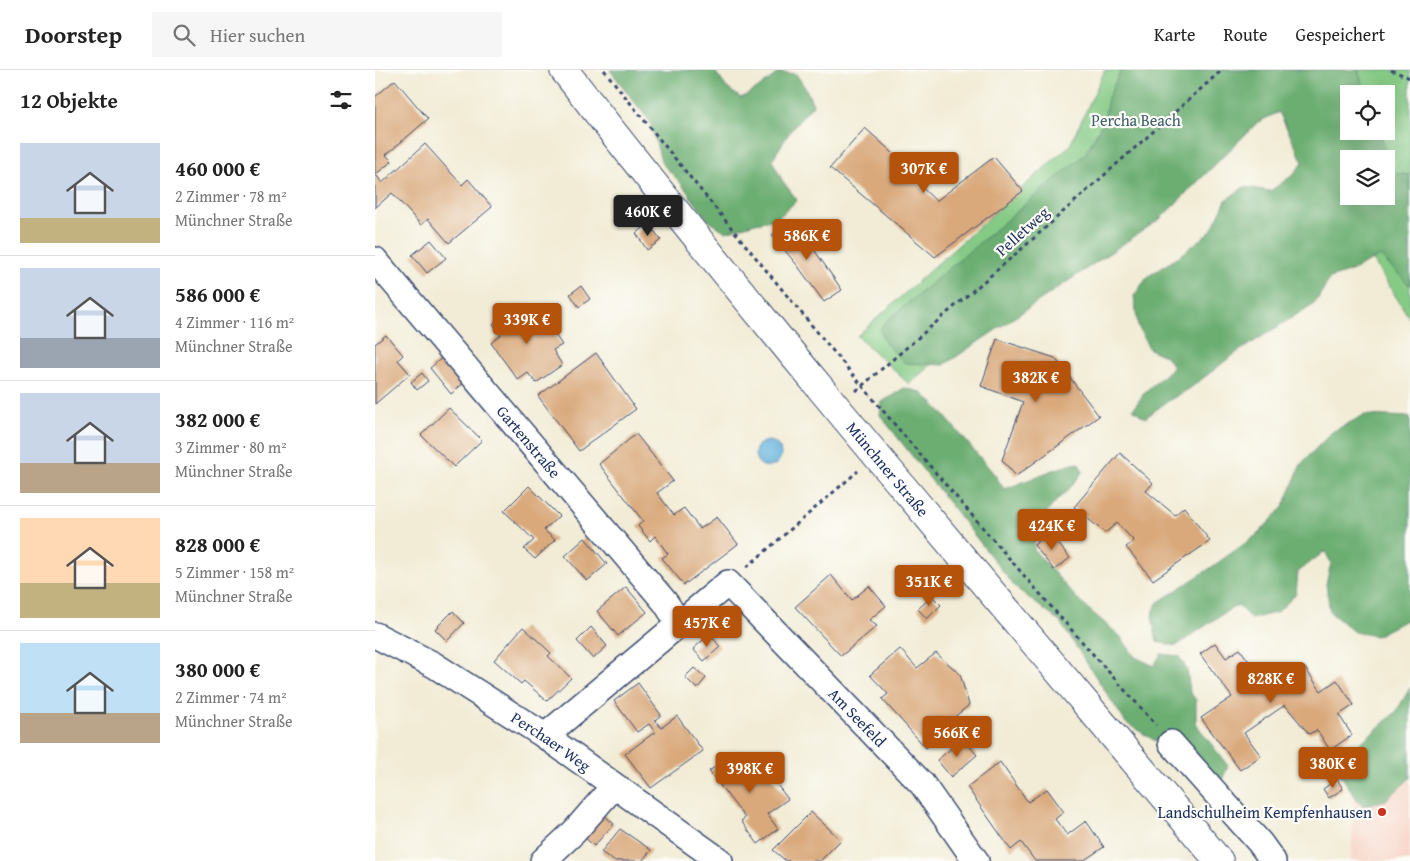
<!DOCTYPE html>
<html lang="de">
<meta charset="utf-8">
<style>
:root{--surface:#fff;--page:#f6f6f6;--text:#222;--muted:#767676;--line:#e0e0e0;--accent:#b45309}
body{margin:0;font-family:"Gentium Book Plus",serif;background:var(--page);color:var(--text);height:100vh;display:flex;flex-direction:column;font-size:19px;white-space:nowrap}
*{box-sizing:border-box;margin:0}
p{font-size:16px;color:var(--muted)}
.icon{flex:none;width:28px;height:28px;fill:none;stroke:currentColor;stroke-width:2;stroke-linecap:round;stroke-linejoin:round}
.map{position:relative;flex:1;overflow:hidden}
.details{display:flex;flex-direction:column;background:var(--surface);width:375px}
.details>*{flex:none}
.tools{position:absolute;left:965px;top:15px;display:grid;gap:10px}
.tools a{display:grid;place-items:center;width:55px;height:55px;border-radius:0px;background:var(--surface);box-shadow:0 5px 20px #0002;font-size:25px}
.price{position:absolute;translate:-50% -42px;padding:0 11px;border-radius:5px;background:var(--accent);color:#fff;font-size:16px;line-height:32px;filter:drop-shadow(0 1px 2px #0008)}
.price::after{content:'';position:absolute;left:50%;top:30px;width:15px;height:11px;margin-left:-8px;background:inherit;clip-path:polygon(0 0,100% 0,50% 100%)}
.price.current{background:#222;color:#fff}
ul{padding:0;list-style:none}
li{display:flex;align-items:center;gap:15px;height:125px;padding:0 20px}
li+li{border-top:1px solid var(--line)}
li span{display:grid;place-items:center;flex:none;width:140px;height:100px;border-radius:0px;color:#555}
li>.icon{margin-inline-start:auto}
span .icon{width:60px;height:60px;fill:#fffc;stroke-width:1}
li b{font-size:21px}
h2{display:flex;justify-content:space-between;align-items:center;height:60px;padding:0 20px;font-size:21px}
header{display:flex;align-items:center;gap:30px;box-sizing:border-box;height:70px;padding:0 25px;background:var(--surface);border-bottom:1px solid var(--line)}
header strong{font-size:24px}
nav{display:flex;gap:28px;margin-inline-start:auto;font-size:18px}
.search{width:350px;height:45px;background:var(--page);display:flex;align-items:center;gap:12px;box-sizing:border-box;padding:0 18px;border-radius:0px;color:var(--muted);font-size:19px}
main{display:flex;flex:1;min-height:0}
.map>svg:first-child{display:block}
.built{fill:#f6d2c3}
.green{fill:#85ca85;stroke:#507c72;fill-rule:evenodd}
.forest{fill:#6cae72;stroke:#446e68;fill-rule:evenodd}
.water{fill:#63b2dd;stroke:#3f709e}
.building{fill:#d9a97c}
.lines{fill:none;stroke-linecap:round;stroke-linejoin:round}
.minor-casing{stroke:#3b4b70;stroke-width:28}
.major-casing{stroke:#3b4b70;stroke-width:30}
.path{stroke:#3b4b70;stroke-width:3;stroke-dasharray:4 4;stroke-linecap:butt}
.minor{stroke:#fff;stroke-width:25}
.major{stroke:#fff;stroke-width:28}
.poi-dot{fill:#c8321e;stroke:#fdfcf7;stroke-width:2}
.labels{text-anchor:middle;stroke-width:4.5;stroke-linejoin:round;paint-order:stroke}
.park-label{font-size:16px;fill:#3b5e6a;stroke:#fdfcf7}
.street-label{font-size:16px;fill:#1b2f5e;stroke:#fdfcf7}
.poi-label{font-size:16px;fill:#1b2f5e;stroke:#fdfcf7;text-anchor:end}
</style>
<header>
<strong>Doorstep</strong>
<div class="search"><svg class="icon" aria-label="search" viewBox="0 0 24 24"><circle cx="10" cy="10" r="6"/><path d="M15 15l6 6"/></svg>Hier suchen</div>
<nav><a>Karte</a><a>Route</a><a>Gespeichert</a></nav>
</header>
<main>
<section class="details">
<h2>12 Objekte<svg class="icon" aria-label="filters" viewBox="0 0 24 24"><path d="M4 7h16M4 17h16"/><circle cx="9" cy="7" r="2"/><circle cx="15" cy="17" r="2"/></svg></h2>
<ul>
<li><span style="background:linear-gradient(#c9d6e8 75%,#c2b280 0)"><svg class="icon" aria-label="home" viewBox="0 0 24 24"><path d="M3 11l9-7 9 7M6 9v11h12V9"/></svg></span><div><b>460 000 €</b><p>2 Zimmer · 78 m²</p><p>Münchner Straße</p></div></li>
<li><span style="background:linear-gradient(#c9d6e8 70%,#9aa5b1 0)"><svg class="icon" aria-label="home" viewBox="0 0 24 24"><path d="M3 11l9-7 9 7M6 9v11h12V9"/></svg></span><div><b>586 000 €</b><p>4 Zimmer · 116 m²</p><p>Münchner Straße</p></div></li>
<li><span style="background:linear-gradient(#c9d6e8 70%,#b9a48a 0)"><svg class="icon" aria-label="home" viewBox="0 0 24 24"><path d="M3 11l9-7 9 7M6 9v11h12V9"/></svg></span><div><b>382 000 €</b><p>3 Zimmer · 80 m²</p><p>Münchner Straße</p></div></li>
<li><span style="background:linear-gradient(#ffd9b3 65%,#c2b280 0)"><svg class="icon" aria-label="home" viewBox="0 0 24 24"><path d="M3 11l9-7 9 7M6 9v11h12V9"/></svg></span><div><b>828 000 €</b><p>5 Zimmer · 158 m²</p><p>Münchner Straße</p></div></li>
<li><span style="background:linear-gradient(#bfe0f5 70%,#b9a48a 0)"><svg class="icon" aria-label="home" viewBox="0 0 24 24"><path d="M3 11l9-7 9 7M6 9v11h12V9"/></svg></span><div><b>380 000 €</b><p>2 Zimmer · 74 m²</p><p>Münchner Straße</p></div></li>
</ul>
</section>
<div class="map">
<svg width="1035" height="791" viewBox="0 0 1035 791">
<rect width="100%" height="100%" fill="#fdfcf7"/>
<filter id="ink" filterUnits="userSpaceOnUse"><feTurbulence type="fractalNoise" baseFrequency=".02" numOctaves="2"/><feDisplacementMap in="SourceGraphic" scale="10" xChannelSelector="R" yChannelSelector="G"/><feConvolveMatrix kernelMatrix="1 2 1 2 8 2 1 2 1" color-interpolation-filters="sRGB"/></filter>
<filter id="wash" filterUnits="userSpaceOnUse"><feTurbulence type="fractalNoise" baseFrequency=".0096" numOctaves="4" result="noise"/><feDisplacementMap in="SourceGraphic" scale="20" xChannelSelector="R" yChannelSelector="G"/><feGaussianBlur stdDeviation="1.12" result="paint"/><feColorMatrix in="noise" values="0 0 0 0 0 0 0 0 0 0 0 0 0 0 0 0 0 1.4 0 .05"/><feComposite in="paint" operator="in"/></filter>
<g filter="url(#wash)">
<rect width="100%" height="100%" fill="#f2ecd6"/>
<!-- built -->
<polygon class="built" points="1035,651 1035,791 976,791 981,692"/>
<!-- green -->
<path class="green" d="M730,0H1035V249L883,9L534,314L482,266L695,75ZM974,24H1011V61H974ZM974,89H1011V126H974Z"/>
<!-- forest -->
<g class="forest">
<polygon points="235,0 339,0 352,18 366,28 382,19 404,2 421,4 431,19 438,35 416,60 397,90 407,110 422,130 402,149 380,153 351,162 333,150 305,112 287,94 275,52"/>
<path d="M746,0H983L991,24H974V61H1004L1019,103L1035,105V216L1005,186L976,201L955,208L940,233L861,283L814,319L793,331L770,348L758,339L770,322L798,297L792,287L774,279L763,256L759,226L772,207L806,185L836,161L851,130L869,117L895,121L918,105L928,92L904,42L883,52L785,149L569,295L530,293L511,274L505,261L507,255L710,84L729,50L733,28ZM974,89H1011V126H974Z"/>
<path d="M529,318L546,322L562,337L620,405L629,419C654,411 677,398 703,393L708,401L697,416L682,430L660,457L659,480L705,532L745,566L760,587L779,596L786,584L804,586L812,600L815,622L821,630V654L853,696L847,710L839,713L787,675L751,653L685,552L640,517L505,345L507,332Z"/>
<polygon points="989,345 1035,347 1035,548 1001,566 979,562 955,542 951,514 956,493 950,481 923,502 921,524 903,542 876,549 863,535 849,543 801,576 782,572 777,546 782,533 834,499 883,464 909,436 926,394 957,362"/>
<polygon points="1035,618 1035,708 1011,730 987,736 959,696 1021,642"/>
</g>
<!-- water -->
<circle class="water" cx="393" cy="384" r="13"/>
<g id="blocks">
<!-- building -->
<g class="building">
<polygon points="20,10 53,49 11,85 17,91 0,105 0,27"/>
<polygon points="490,58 538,101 534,105 561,131 619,87 648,121 560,187 455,98"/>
<polygon points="50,74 87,115 93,109 117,137 74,173 53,149 46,155 17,123 0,138 0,108 2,106 7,113"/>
<polygon points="414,151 440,181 467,220 449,232 422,195 397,165"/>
<polygon points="274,154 286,170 272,180 261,163"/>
<polygon points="56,170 71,188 52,203 37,185"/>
<polygon points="206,216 215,229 204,237 195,224"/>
<polygon points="146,234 159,251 167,245 187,275 178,280 187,295 161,313 153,303 143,310 116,273 126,265 118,254"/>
<polygon points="11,265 28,285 23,290 35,304 0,334 0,274"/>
<polygon points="622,269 680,288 724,346 641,406 627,390 648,332 606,316"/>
<polygon points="221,283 261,339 204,381 163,326"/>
<polygon points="70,285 91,311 76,324 55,298"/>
<polygon points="47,303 53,311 42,320 36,312"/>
<polygon points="74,338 107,370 79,397 46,365"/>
<polygon points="261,364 298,411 282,423 299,445 309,438 325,459 342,447 363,474 309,515 287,488 293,484 280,466 275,471 263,456 268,451 224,394"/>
<polygon points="745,383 778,413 771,421 800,445 809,437 835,471 778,510 751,477 759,471 742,453 730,463 699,437"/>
<polygon points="154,416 184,446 169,460 180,470 160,489 149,479 159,470 129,441"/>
<polygon points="674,462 695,488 679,500 659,475"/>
<polygon points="210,468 232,494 212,511 190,486"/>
<polygon points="456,505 477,530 494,516 511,536 494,550 502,556 466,586 420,537"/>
<polygon points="251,517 272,542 243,566 222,541"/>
<polygon points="557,526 566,535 552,549 543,539"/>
<polygon points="78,541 89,553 72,571 60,559"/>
<polygon points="148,557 176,583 173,586 196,608 172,631 149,611 146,614 119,590"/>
<polygon points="216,557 232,576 218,589 202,571"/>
<polygon points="335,564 345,577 329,591 318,579"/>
<polygon points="840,573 851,588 865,579 890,614 919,596 930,598 946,621 962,610 979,635 964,645 977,665 955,680 942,660 934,664 910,635 869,663 886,686 865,700 826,648 857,627 825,584"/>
<polygon points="525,579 542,598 561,583 585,604 594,635 570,655 574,659 551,678 507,629 513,624 495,605"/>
<polygon points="319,598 331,608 322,619 310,607"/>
<polygon points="263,613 286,645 280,650 286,658 302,646 328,681 276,718 250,684 280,662 274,654 262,662 239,631"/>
<polygon points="588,669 602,685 576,707 562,690"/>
<polygon points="364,680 385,707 392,702 413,729 392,744 403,759 383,774 366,751 370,748 334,701"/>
<polygon points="625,692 653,732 672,719 689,742 680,749 692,765 711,751 729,777 708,791 660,791 646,772 636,780 592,717"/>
<polygon points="962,709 968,719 954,728 948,719"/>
<polygon points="436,742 466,770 445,791 411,791 398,780"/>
<polygon points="228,744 239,754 219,776 207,765"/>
<polygon points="245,759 276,780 267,791 239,791 226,782"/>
</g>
</g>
</g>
<g filter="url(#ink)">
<use href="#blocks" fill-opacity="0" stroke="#3b4b70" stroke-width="1"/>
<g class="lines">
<!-- minor casing -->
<g class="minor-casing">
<g id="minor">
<path id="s1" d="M0,190L290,532L304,553"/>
<path id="s2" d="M0,565L59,595L170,666L345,791"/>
<path id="s3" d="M170,666L353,513L547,714L601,791"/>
<polyline points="796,673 885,773 898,791"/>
<polyline points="168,791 199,762 239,716"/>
</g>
</g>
<!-- major casing -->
<g class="major-casing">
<g id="major">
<path id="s4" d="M189,0C399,270 623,529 844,791"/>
</g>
</g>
<!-- path -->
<g class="path">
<path d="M229,0C407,223 590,442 781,655"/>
<polyline points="1016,0 1035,8"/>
<polyline points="481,321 650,176 847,0"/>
<polyline points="372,497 483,401"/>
</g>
<!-- minor -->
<use href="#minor" class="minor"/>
<!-- major -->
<use href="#major" class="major"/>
</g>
</g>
<!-- markers -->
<circle class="poi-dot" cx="1007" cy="742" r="5"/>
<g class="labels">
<!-- park labels -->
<g class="park-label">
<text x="761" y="56">Percha Beach</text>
</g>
<!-- street labels -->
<g class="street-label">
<text transform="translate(647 161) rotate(-42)" y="6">Pelletweg</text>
<text dy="6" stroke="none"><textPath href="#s1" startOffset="238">Gartenstraße</textPath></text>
<text dy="6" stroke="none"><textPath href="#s4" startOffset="514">Münchner Straße</textPath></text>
<text dy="6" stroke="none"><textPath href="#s3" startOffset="425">Am Seefeld</textPath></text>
<text dy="6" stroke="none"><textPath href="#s2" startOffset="206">Perchaer Weg</textPath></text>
</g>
<!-- poi labels -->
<g class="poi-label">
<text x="997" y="748">Landschulheim Kempfenhausen</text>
</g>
</g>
</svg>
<div class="tools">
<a><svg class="icon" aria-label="locate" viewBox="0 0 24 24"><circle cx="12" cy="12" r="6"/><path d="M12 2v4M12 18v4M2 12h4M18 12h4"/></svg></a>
<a><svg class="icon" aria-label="layers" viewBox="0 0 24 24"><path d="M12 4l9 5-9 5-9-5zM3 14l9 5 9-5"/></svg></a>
</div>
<b class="price" style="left:549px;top:124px">307K €</b>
<b class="price current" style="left:273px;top:167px">460K €</b>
<b class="price" style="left:432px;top:191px">586K €</b>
<b class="price" style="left:152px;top:275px">339K €</b>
<b class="price" style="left:661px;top:333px">382K €</b>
<b class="price" style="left:677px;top:481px">424K €</b>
<b class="price" style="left:554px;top:537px">351K €</b>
<b class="price" style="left:332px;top:578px">457K €</b>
<b class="price" style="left:896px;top:634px">828K €</b>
<b class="price" style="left:582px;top:688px">566K €</b>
<b class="price" style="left:958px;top:719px">380K €</b>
<b class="price" style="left:375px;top:724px">398K €</b>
</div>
</main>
